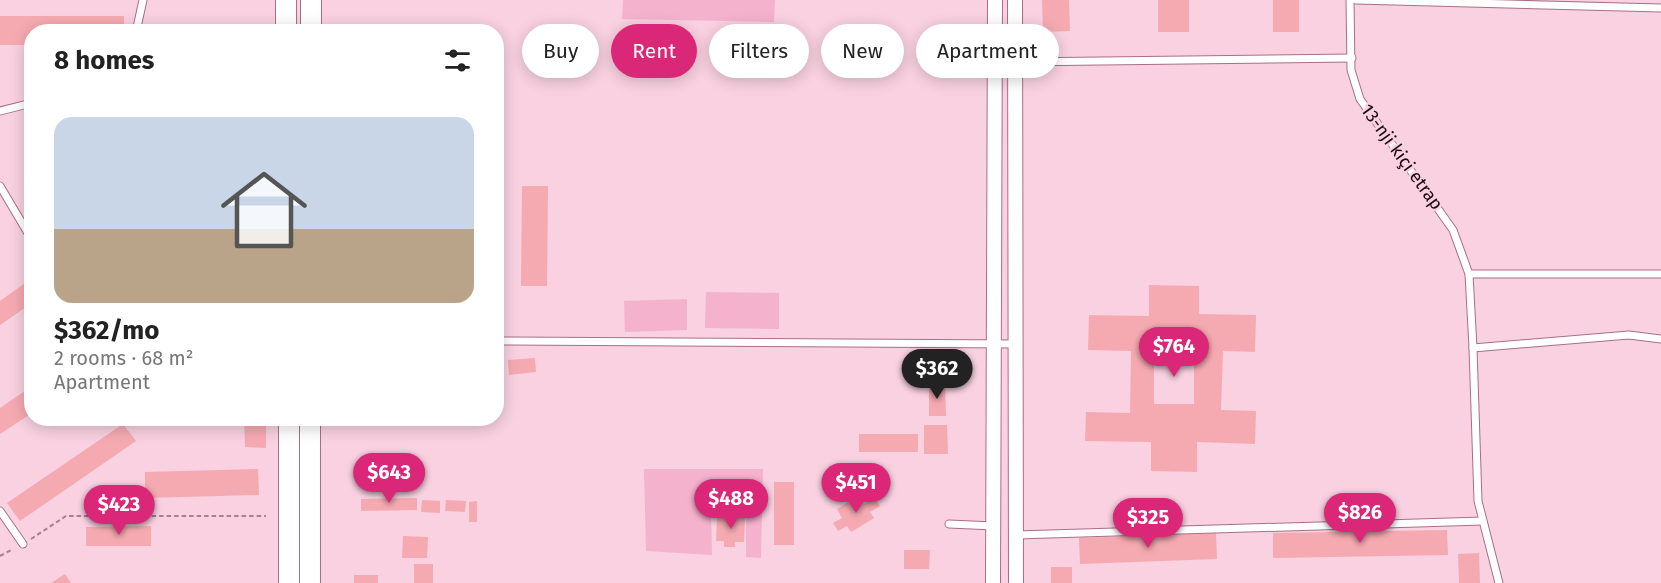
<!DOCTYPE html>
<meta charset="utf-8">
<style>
:root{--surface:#fff;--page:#f2f2f2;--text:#222;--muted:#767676;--line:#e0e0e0;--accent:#db2777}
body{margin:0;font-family:"Fira Sans",sans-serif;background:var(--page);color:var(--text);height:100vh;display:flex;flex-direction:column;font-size:22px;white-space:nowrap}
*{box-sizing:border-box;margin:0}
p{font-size:20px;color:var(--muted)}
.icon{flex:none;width:33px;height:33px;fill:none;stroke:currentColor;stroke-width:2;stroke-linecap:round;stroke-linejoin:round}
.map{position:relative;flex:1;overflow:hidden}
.panel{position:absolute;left:24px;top:24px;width:480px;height:402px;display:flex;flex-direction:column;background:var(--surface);border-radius:24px;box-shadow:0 3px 15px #0003}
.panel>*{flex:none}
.top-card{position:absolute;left:522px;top:24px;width:570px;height:54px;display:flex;gap:12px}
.price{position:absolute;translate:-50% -51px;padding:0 14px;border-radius:21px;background:var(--accent);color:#fff;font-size:20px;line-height:39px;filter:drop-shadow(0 2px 3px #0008)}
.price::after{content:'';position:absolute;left:50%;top:36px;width:18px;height:14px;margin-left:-9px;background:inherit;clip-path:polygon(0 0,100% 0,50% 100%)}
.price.selected{background:#222;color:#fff}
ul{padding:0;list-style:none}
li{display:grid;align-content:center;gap:12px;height:318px;padding:0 30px}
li+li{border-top:2px solid var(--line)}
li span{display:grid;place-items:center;height:186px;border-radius:18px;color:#555}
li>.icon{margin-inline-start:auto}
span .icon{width:108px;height:108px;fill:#fffc;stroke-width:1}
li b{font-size:26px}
h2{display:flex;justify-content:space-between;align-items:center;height:72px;padding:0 30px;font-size:26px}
.chip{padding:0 21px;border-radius:27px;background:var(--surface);box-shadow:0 3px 15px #0003;font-size:21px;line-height:54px}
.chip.selected{background:var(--accent);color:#fff}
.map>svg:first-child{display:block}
.green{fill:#f5b2cd}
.building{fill:#f5aab1;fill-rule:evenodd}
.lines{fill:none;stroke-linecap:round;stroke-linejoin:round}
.lane-casing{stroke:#aa6e87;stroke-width:9}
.street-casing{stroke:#aa6e87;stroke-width:16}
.secondary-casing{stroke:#aa6e87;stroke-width:22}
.path{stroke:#a2828f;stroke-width:2;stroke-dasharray:4.5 3;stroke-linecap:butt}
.lane{stroke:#fff;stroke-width:7}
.street{stroke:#fff;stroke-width:14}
.secondary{stroke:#fff;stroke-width:20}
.labels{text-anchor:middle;stroke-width:5;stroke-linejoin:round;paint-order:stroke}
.street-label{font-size:18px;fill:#1c0711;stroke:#f9d1e0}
</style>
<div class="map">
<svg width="1661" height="583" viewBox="0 0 1661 583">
<rect width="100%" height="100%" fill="#f9d1e0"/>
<!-- green -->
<g class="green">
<polygon points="623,0 775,0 774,22 622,19"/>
<polygon points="706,292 779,293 779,329 705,328"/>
<polygon points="687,299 687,330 625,332 624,301"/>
<polygon points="644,469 763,469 761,558 746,557 746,513 711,514 712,555 646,551"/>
</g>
<!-- building -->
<g class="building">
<polygon points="1042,0 1069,0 1070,31 1043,32"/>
<rect x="1158" y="0" width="31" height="32"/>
<rect x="1273" y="0" width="26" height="32"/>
<polygon points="0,16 124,16 124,32 32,32 32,45 0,45"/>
<polygon points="522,186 548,186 547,286 521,286"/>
<polygon points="25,283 32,293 32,303 0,325 0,301"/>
<path d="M1149,285L1199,286V314L1256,315L1255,352L1223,351L1221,410L1256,411L1255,444L1197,442V472L1151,471V442L1085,441L1086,412L1130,413L1131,351L1088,350L1089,315L1149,316ZM1154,348H1194V404H1154Z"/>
<polygon points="535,358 536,372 509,375 508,360"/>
<polygon points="929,384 945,384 946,416 929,416"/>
<polygon points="32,386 32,413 0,434 0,408"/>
<polygon points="244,418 266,418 266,448 245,447"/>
<polygon points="123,424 136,441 20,521 7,503"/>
<polygon points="924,425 947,425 948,454 924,454"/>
<rect x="859" y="434" width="59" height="18"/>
<polygon points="258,469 259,495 145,498 145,472"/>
<rect x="774" y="482" width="20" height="63"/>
<polygon points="859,496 864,504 875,498 880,506 870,512 874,518 851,532 847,526 838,531 833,523 842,518 837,509"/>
<polygon points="417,498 417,510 361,511 361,499"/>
<polygon points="422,500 440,501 440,513 421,512"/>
<polygon points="446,500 466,501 465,512 445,511"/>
<polygon points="477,501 477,522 469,522 469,502"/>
<polygon points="717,517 745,517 744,542 735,542 735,547 724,547 724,541 716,541"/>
<polygon points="151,526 151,546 86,546 86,527"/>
<polygon points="1447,530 1448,555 1273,558 1273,533"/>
<polygon points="1216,533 1217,559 1080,564 1079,538"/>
<polygon points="403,536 428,537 427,558 402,558"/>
<polygon points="904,550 930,550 929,569 904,569"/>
<polygon points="1479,553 1480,583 1459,583 1458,554"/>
<rect x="414" y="564" width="19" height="19"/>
<rect x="1051" y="567" width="21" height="16"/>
<polygon points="65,574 71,583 51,583"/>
<rect x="354" y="575" width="24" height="8"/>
</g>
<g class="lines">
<!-- lane casing -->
<g class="lane-casing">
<g id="lane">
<polyline points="1350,0 1351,70 1360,99 1453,230 1469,274"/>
<polyline points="1356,0 1661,8"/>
<polyline points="136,32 143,0"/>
<polyline points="1016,62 1352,58"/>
<polyline points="0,111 32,103"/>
<polyline points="0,186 32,240"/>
<polyline points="496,341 1015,344"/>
<polyline points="1473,348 1469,274 1661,274"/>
<polyline points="0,511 23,544"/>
<polyline points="949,524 994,526"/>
<polyline points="1016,535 1483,521"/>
<polyline points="1499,583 1478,501 1473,348 1629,335 1661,339"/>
</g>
</g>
<!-- street casing -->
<g class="street-casing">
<g id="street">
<polyline points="1015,0 1016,583"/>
<polyline points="993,583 995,0"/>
</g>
</g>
<!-- secondary casing -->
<g class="secondary-casing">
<g id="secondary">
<polyline points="286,0 286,32"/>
<polyline points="311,32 311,0"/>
<polyline points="289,418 289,583"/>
<polyline points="310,583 310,418"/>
</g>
</g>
<!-- path -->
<g class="path">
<polyline points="31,539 66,516 266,516"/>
<polyline points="0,556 13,549"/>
</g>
<!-- lane -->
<use href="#lane" class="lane"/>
<!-- street -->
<use href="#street" class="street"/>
<!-- secondary -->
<use href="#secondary" class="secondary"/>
</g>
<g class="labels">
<!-- street labels -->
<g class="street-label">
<text transform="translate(1402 157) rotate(54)" y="6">13-nji kiçi etrap</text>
</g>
</g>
</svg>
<b class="price" style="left:1174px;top:378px">$764</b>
<b class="price selected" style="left:937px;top:400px">$362</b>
<b class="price" style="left:389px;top:504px">$643</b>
<b class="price" style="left:856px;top:514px">$451</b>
<b class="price" style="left:731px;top:530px">$488</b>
<b class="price" style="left:119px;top:536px">$423</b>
<b class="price" style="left:1360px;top:544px">$826</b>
<b class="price" style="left:1148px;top:549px">$325</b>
<div class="top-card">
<a class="chip">Buy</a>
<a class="chip selected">Rent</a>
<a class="chip">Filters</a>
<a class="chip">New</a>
<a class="chip">Apartment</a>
</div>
<section class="panel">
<h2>8 homes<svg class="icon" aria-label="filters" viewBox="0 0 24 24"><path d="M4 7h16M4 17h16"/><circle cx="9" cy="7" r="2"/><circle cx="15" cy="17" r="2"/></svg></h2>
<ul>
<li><span style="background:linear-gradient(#c9d6e8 60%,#b9a48a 0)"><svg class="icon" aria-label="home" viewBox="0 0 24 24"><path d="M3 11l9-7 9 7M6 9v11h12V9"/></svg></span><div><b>$362/mo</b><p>2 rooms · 68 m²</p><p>Apartment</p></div></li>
</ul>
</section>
</div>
